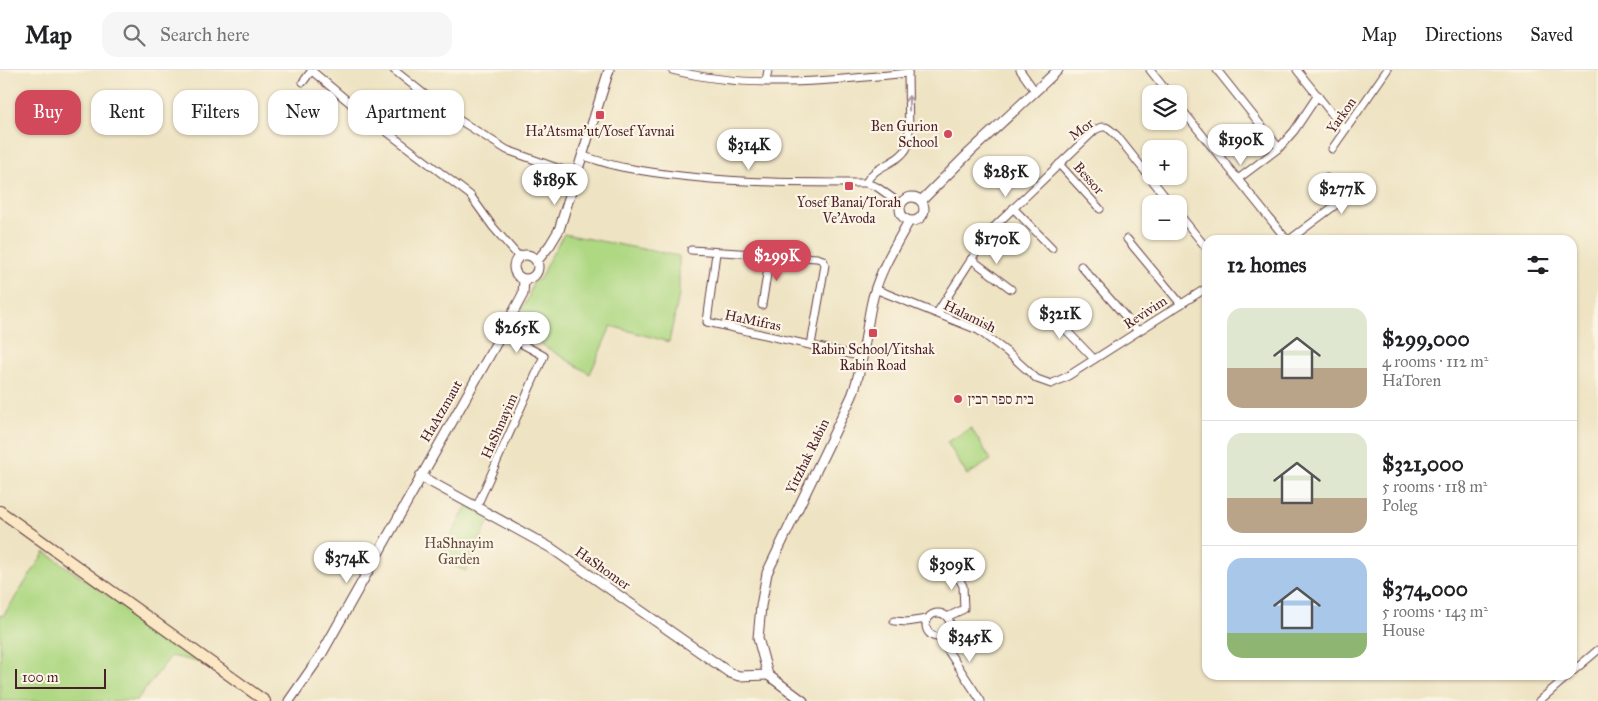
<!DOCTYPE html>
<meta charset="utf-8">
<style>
:root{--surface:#fff;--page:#f6f6f6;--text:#202124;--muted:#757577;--line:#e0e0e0;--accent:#d1495b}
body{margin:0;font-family:"IM FELL Great Primer","Frank Ruhl Libre",serif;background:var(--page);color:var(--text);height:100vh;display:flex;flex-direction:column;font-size:19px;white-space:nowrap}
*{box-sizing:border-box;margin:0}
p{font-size:16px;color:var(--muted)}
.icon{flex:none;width:28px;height:28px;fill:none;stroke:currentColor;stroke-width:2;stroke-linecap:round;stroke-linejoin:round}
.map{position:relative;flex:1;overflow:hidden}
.side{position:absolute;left:1202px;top:165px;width:375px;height:445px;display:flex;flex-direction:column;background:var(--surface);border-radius:15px;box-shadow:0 1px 4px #0004}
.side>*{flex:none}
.guide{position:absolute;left:15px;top:20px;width:475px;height:45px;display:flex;gap:10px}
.fabs{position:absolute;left:1142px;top:15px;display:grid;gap:10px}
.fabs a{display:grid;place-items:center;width:45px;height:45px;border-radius:10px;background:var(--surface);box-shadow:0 1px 4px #0004;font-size:25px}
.scale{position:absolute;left:15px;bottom:12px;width:91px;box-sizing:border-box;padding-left:5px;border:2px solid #4a1f2b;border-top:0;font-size:14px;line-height:18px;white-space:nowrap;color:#4a1f2b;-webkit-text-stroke:4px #fcf5e5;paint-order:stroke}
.price{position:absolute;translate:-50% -42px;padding:0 11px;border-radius:18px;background:#fff;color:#222;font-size:16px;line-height:32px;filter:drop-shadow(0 1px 2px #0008)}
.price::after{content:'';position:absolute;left:50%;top:30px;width:15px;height:11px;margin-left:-8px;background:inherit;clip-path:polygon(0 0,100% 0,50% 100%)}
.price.selected{background:var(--accent);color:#fff}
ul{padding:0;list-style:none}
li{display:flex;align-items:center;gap:15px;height:125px;padding:0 25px}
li+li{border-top:1px solid var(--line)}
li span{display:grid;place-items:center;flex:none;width:140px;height:100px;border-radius:15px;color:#555}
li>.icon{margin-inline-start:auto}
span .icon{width:60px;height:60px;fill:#fffc;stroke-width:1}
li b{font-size:21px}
h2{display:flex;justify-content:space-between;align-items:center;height:60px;padding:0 25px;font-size:21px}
.pill{padding:0 18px;border-radius:15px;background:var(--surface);box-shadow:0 1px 4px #0004;font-size:18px;line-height:45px}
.pill.selected{background:var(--accent);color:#fff}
header{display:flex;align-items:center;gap:30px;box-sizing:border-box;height:70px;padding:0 25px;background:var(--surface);border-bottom:1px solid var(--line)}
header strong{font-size:24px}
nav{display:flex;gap:28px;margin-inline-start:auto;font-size:18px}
.search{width:350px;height:45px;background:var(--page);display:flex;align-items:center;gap:12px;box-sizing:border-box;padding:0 18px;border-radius:15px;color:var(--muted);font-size:19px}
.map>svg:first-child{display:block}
.green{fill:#afd883;stroke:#7c7c57}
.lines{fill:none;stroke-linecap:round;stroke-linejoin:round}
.minor-casing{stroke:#633c42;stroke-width:9}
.tertiary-casing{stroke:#633c42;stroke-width:11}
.secondary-casing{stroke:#633c42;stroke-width:12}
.minor{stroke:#fff;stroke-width:7}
.tertiary{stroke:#fff;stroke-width:9}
.secondary{stroke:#fbe7c3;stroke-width:10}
.oneway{stroke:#ae9aa0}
.poi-dot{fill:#d1495b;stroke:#fcf5e5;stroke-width:2}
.labels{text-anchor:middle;stroke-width:4.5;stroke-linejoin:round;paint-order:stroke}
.street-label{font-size:14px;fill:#4a1f2b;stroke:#fcf5e5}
.poi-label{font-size:14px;fill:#4a1f2b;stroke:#fcf5e5}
.park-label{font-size:14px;fill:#634d41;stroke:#fcf5e5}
</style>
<header>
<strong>Map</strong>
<div class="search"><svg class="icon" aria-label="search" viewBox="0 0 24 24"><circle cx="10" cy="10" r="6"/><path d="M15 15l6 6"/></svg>Search here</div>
<nav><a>Map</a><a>Directions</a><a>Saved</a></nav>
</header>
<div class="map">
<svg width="1598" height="631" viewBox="0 0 1598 631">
<rect width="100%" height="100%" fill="#fcf5e5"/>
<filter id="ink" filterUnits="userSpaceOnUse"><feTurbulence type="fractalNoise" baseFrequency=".02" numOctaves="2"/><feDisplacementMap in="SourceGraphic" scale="10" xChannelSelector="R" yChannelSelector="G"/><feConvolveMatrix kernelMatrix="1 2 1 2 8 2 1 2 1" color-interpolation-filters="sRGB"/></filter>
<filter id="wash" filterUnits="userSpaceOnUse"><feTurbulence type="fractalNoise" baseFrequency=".0096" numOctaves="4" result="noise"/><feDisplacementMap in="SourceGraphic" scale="20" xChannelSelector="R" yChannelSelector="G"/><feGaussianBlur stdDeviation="1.12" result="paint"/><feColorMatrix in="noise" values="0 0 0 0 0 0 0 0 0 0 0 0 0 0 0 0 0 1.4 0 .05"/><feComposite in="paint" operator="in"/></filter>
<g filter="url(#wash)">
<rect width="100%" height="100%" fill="#eee3c2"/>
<!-- green -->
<g class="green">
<polygon points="564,164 679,186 679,225 669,272 611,256 590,304 513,257 515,249 528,229 533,212 540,209 542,205 546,195"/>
<polygon points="971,358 991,390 967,405 947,372"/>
<polygon points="467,435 490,448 466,501 438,490"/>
<polygon points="45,482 188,581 211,595 171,586 136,631 0,631 0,545 3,546"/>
</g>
</g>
<g filter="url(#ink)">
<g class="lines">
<!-- minor casing -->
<g class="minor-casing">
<g id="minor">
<polyline points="394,0 448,43 507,80 577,105"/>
<path d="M672,0C748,20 831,11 908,3"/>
<polyline points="1020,0 1035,21"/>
<polyline points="1150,0 1169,24"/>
<polyline points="1217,0 1279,78"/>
<polyline points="1297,0 1345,60"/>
<polyline points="312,1 362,43 470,125 493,157 519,187"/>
<polyline points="766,11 768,0"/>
<polyline points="303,12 312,0"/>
<polyline points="1179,36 1287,170"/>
<polyline points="1332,79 1387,0"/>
<path d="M583,86C598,90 612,96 627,98C706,113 786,113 866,113L877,117L901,134"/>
<polyline points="1059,94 1100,139"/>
<polyline points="1238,109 1279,78 1294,61 1318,25"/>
<path d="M866,113C875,93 904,94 909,72L908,0"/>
<polyline points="1013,138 1052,178"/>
<polyline points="1179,144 1208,180"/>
<polyline points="1127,169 1181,234"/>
<polyline points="1289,170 1345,128 1327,108"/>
<polyline points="691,180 817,188 823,190 825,195 811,275"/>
<polyline points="716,183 707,252 863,287"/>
<polyline points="971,189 1011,219"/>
<polyline points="1081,196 1138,261"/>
<polyline points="875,219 978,260 1007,282 1037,309 1051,314 1068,306 1208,217"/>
<polyline points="762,235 770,186"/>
<polyline points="1042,235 1094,289"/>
<path d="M937,243L980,176L994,157L1095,60C1106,53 1109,59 1117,66L1171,134"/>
<polyline points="477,436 544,286 502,263"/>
<circle cx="938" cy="555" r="12"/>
<polyline points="947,547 964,539 963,516 952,495"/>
<polyline points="894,551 907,552 927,549"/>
<polyline points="939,567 981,631"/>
<polyline points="1572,602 1598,580"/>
<polyline points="1539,631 1569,605"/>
</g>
</g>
<!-- tertiary casing -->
<g class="tertiary-casing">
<g id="tertiary">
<circle cx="912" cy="139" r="12"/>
<polyline points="921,131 970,82 1058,0"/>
<circle cx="526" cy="197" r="12"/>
<polyline points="537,191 550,175 559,160 609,0"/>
<polyline points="420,406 551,478 730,603 739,606 768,605"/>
<polyline points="289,631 321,585 502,263 523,224 524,210"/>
<path d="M803,631L768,605L758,568L761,536L767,503L852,326C863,296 865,266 871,236C877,205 894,178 909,151"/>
</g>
</g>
<!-- secondary casing -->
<g class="secondary-casing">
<polyline id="secondary" points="0,441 265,631"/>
</g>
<!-- minor -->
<use href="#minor" class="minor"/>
<!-- tertiary -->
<use href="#tertiary" class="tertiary"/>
<!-- secondary -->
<use href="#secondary" class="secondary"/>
</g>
<!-- one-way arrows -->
<defs><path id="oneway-shaft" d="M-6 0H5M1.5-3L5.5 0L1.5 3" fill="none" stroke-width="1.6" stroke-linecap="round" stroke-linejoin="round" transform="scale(1.25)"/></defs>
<use class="oneway" href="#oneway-shaft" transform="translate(909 33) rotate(-91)"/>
</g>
<!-- markers -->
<g class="poi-dot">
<rect x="595" y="40" width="10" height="10" rx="2.5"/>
<circle cx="948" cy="64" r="5"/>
<rect x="844" y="111" width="10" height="10" rx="2.5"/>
<rect x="868" y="258" width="10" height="10" rx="2.5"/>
<circle cx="958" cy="329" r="5"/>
</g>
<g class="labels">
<!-- street labels -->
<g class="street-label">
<text transform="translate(1341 45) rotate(-55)" y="5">Yarkon</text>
<text transform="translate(1081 59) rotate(-37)" y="5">Mor</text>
<text transform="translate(1089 108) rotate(48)" y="5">Bessor</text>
<text transform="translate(1145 242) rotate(-33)" y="5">Revivim</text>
<text transform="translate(970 246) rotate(26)" y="5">Halamish</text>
<text transform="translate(753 250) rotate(12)" y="5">HaMifras</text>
<text transform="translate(441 341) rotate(-60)" y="5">HaAtzmaut</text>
<text transform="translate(499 356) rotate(-66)" y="5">HaShnayim</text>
<text transform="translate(807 386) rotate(-64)" y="5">Yitzhak Rabin</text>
<text transform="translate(603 498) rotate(35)" y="5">HaShomer</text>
</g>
<!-- poi labels -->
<g class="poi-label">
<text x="938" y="61" text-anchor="end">Ben Gurion<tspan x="938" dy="16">School</tspan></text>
<text x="600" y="66">Ha'Atsma'ut/Yosef Yavnai</text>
<text x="849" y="137">Yosef Banai/Torah<tspan x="849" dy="16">Ve'Avoda</tspan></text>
<text x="873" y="284">Rabin School/Yitshak<tspan x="873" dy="16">Rabin Road</tspan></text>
<text x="968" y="334" text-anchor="start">בית ספר רבין</text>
</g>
<!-- park labels -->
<g class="park-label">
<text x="459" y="478">HaShnayim<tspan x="459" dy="16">Garden</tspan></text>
</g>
</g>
</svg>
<div class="fabs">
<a><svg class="icon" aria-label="layers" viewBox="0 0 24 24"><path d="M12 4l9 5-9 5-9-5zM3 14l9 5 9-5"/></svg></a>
<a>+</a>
<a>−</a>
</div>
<div class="scale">100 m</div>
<b class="price" style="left:1241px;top:96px">$190K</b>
<b class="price" style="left:749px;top:101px">$314K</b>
<b class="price" style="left:1006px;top:128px">$285K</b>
<b class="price" style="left:555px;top:136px">$189K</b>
<b class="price" style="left:1342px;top:145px">$277K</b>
<b class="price" style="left:997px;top:195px">$170K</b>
<b class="price selected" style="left:777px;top:212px">$299K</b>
<b class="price" style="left:1060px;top:270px">$321K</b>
<b class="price" style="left:517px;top:284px">$265K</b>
<b class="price" style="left:347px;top:514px">$374K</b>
<b class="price" style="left:952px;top:521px">$309K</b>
<b class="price" style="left:970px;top:593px">$345K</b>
<div class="guide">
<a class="pill selected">Buy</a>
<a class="pill">Rent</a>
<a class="pill">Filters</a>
<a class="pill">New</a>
<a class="pill">Apartment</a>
</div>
<section class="side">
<h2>12 homes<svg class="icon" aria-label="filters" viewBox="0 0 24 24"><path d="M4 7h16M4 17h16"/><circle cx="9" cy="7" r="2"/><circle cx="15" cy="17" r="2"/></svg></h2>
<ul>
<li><span style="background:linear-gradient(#dfe7d0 60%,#b9a48a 0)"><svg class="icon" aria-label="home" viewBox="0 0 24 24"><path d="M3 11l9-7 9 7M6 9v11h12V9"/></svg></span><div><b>$299,000</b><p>4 rooms · 112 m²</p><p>HaToren</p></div></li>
<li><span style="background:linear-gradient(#dfe7d0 65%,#b9a48a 0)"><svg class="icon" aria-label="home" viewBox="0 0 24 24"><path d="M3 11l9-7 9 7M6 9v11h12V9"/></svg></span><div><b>$321,000</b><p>5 rooms · 118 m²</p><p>Poleg</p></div></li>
<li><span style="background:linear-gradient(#a9c7e8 75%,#8fb573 0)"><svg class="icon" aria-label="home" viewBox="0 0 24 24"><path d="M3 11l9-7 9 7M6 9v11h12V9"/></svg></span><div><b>$374,000</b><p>5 rooms · 143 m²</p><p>House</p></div></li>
</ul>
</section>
</div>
